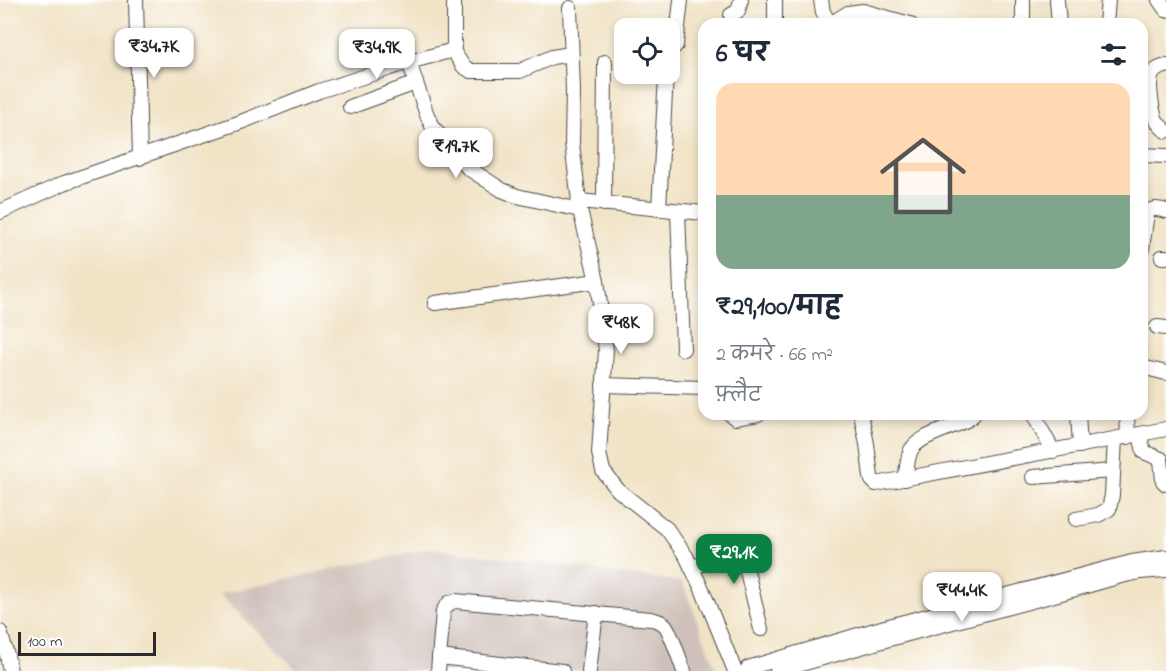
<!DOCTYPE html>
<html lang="hi">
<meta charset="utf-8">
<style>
:root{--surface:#fff;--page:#f2f2f3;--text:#1f2937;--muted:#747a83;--line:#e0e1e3;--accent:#0b8043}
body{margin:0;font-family:"Indie Flower","Playpen Sans Deva",sans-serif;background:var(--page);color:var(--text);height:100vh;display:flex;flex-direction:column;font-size:22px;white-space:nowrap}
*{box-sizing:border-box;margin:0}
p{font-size:20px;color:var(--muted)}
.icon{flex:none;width:33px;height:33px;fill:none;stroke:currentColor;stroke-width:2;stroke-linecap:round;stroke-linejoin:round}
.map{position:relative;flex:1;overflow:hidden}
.side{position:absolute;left:698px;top:18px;width:450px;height:402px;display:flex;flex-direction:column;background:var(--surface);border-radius:18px;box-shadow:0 3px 9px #0003}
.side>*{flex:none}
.buttons{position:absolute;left:614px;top:18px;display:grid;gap:12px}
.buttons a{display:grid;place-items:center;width:66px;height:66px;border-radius:12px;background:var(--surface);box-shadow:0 3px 9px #0003;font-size:30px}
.scale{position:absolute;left:18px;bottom:15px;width:138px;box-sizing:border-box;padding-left:6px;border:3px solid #2b2b2b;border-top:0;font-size:16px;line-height:21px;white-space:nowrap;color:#2b2b2b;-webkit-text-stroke:4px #fff;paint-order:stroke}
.price{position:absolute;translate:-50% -51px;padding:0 14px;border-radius:12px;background:#fff;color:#222;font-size:20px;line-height:39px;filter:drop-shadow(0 2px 3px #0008)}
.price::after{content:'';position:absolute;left:50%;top:36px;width:18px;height:14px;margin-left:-9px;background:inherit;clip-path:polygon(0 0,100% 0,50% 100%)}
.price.active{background:var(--accent);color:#fff}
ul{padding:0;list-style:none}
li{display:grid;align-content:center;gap:12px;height:318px;padding:0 18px}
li+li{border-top:2px solid var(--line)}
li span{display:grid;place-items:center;height:186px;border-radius:18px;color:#555}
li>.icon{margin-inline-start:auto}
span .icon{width:108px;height:108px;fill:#fffc;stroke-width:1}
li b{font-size:26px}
h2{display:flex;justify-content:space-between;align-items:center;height:72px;padding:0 18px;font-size:26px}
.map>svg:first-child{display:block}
.industrial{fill:#cfc1ba}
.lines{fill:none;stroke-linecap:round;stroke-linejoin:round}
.minor-casing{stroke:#494742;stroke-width:16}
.minor{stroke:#fff;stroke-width:14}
</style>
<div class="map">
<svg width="1166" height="671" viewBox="0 0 1166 671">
<rect width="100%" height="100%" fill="#fff"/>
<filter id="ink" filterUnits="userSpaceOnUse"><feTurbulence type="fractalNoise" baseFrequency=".0167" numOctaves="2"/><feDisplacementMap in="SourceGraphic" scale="12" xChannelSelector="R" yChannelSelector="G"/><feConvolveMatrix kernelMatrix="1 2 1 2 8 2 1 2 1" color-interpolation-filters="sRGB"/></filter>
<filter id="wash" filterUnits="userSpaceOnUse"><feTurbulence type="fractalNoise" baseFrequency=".008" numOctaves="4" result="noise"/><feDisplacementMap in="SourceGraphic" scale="24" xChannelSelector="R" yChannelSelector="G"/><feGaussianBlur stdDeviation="1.35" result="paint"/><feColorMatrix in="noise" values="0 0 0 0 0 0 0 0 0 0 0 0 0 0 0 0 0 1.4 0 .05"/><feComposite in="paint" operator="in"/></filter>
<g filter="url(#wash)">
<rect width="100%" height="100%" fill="#f1e3c6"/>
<!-- industrial -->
<polygon class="industrial" points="431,548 682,582 717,671 298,671 219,594"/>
</g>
<g filter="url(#ink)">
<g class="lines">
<!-- minor casing -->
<g class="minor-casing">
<g id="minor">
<polyline points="136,0 140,158"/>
<polyline points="821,0 823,12 830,24 848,13 863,11 910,24"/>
<polyline points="1023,0 1023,24"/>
<polyline points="1057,0 1059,24"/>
<polyline points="1159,0 1166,10"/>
<polyline points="570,8 573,91 572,143 580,210 597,281 606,350 599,453 603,471 618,490 667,529 686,556 702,589 735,671"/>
<polyline points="731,15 738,11 741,0"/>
<polyline points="775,24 775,0"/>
<polyline points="1106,24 1108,0"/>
<polyline points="669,47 674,47 676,45 681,0"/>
<polyline points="452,49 463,66 471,71 520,71 552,57 571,54"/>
<polyline points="409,62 427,115 432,126 468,168 502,190 517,196 580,210"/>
<path d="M1166,66C1161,67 1156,69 1153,73C1147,81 1152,111 1156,120C1159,125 1162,128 1166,131"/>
<polyline points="350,107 416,83"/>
<polyline points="1142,155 1166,156"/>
<polyline points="579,201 704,213"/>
<polyline points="604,204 605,62"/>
<polyline points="659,209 666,74"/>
<polyline points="678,211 683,349"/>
<polyline points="0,212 64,183 241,122 319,91 409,62 450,51 454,47 454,0"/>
<path d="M1142,249L1147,213C1152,207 1159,209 1166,211"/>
<polyline points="1162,257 1166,257"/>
<polyline points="435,303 597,281"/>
<polyline points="1157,327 1166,328"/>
<polyline points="1142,367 1166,373"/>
<polyline points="603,385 704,388"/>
<polyline points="730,414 735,418 758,414"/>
<polyline points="861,414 867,444 871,477 872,480 876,484 1166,429"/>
<polyline points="1033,414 1053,451"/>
<polyline points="1078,414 1080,446"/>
<polyline points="1127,414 1128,437"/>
<polyline points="1140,435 1144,452 1161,459 1163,481 1166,484"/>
<polyline points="1033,477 1113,471"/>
<path d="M905,479C907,470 907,458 911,450C919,437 940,432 953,426C961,423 969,420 974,414"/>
<polyline points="1076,519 1098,515 1109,509 1112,495 1115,439"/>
<path d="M691,567C705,564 734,552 745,563L761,629"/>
<polyline points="0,632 7,655 10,671"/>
<polyline points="439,657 562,671"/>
<path d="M438,671L443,611L449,603L455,601L651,619C656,620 661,621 665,625C672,634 679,659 684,671"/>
<polyline points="589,671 596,613"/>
<polyline points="747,671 748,668 885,627 1132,562 1166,557"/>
<polyline points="777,671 889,639 1058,594 1121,576 1140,572 1166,570"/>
</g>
</g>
<!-- minor -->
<use href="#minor" class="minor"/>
</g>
</g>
</svg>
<div class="buttons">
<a><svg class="icon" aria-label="locate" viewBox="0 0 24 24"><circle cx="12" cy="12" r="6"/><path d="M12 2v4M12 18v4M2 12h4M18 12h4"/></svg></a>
</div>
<div class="scale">100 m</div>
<b class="price" style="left:154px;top:79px">₹34.7K</b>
<b class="price" style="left:377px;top:80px">₹34.9K</b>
<b class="price" style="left:456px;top:179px">₹19.7K</b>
<b class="price" style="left:621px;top:355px">₹48K</b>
<b class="price active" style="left:734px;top:585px">₹29.1K</b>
<b class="price" style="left:962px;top:623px">₹44.4K</b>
<section class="side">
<h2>6 घर<svg class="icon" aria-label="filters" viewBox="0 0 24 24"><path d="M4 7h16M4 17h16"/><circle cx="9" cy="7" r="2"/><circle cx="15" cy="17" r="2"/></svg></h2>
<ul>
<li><span style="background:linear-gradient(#ffd9b3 60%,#7fa58c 0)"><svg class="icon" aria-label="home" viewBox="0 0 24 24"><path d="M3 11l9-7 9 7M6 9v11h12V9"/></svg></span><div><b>₹29,100/माह</b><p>2 कमरे · 66 m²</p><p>फ़्लैट</p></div></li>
</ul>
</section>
</div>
